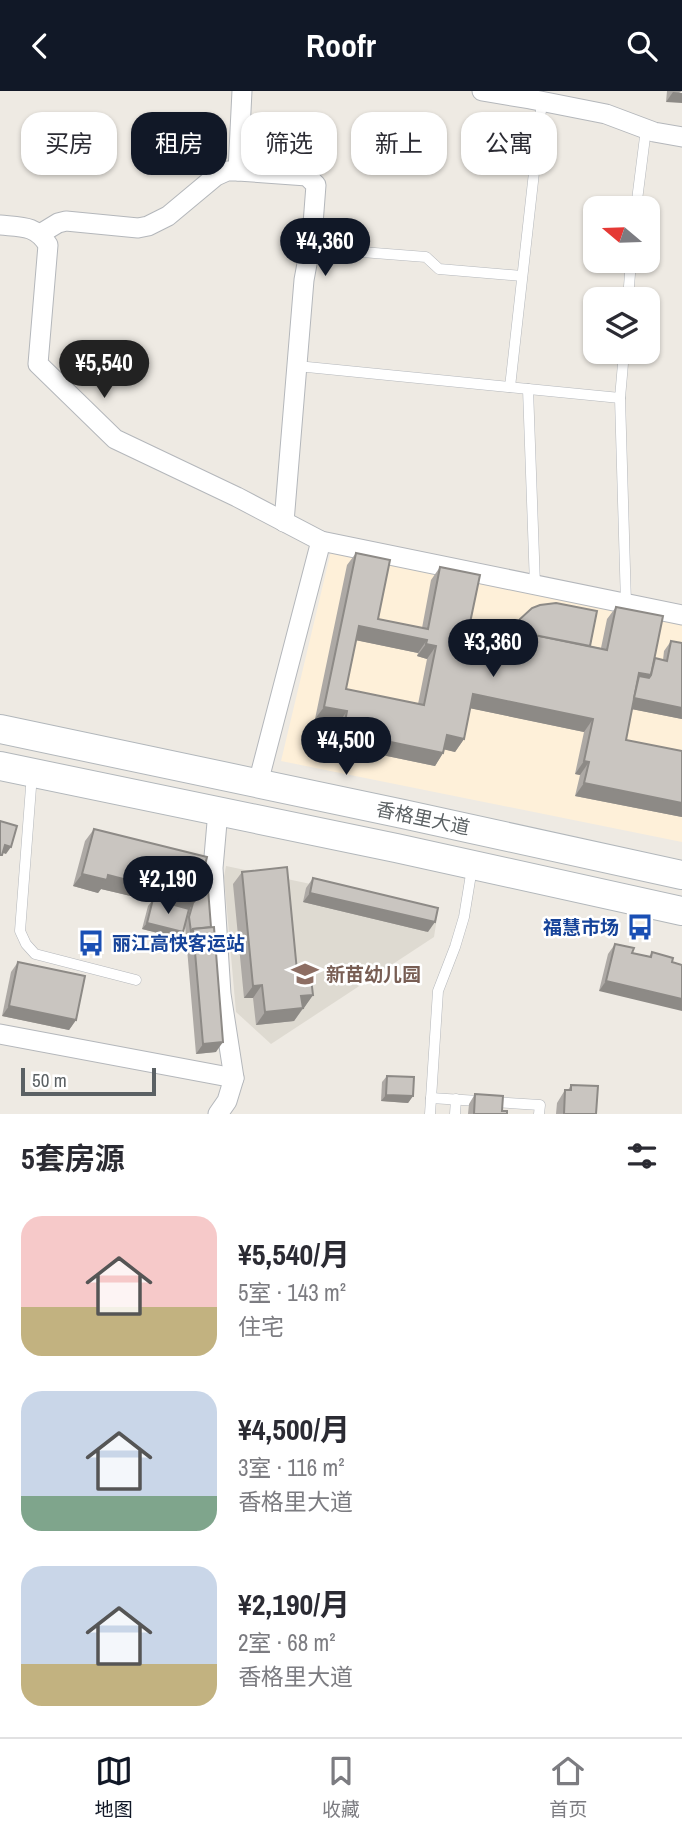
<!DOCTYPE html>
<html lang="zh">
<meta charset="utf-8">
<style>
:root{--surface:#fff;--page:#f7f7f7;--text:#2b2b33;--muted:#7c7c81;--line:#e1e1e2;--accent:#111827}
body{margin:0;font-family:"Archivo Narrow","Noto Sans SC",sans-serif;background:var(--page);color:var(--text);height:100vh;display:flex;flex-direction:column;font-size:26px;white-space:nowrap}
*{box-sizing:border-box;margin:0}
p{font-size:23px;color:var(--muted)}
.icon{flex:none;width:38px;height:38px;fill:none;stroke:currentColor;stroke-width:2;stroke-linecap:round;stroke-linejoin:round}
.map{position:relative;height:1023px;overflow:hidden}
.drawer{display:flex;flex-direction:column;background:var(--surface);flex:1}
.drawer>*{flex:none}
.banner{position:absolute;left:21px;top:21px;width:640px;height:63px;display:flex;gap:14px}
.needle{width:46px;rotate:289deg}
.buttons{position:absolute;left:583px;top:105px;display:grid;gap:14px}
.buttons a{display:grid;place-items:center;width:77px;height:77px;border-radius:14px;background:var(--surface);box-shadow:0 2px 5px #0004;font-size:35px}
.scale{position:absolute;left:21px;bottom:18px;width:135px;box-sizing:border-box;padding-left:7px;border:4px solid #5b6164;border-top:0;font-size:19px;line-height:24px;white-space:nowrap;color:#5b6164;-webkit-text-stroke:5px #fff;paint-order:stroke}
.price{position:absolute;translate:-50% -60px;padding:0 16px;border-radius:24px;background:var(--accent);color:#fff;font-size:23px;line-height:46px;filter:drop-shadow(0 2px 4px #0008)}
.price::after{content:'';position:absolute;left:50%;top:42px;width:21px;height:16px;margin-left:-10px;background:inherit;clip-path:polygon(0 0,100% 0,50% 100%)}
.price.current{background:#222;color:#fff}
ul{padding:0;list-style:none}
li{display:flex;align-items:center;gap:21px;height:175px;padding:0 21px}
li span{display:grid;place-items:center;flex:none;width:196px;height:140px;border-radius:21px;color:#555}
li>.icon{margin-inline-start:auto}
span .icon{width:84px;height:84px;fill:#fffc;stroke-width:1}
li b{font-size:30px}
h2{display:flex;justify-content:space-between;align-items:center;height:84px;padding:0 21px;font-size:30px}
.pill{padding:0 24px;border-radius:21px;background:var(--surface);box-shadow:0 2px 5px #0004;font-size:24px;line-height:63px}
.pill.current{background:var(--accent);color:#fff}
header{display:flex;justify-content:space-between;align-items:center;height:91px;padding:0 21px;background:var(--accent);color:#fff;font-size:32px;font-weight:800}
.dock{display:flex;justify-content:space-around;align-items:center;height:98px;border-top:2px solid var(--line);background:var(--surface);font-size:19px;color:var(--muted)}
.dock a{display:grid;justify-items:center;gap:4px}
.dock .current{color:var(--accent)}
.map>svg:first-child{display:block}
.commercial{fill:#fef0d9}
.education{fill:#dedad1}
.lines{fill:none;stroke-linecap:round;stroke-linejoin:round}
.lane-casing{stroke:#b4b7bb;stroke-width:11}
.street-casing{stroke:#b4b7bb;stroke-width:21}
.secondary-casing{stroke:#b2b7bb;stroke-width:30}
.lane{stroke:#fff;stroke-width:10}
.street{stroke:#fff;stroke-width:19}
.secondary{stroke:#fff;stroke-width:28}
.wall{fill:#ada9a5;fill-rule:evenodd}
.shaded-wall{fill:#8d8a86}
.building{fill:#c9c5c0;stroke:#8d8a86;stroke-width:2;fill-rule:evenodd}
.labels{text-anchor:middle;stroke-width:5;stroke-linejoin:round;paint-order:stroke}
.street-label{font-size:19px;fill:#5b6164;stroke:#fff}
.transit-label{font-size:19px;font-weight:bold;fill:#164399;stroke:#fff;text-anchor:end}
.education-label{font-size:19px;font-weight:bold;fill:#785e54;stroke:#fff;text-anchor:start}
</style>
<header><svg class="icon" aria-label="back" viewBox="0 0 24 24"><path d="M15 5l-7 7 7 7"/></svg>Roofr<svg class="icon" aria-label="search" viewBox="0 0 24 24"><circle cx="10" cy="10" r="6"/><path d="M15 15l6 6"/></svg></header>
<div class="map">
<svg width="682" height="1023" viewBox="0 0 682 1023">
<rect width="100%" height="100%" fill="#eeeae3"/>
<!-- commercial -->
<polygon class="commercial" points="331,460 682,532 682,751 281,670"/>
<!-- education -->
<polygon class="education" points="226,775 438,820 434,846 271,953 236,921 224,786"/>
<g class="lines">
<!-- lane casing -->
<g class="lane-casing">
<g id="lane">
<polyline points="636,117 646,38"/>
<polyline points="310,157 426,166 439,178 522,185"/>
<polyline points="628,208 631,170"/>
<polyline points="624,261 620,307 626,513"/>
<polyline points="297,275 620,307"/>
<polyline points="510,296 542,10"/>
<polyline points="528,298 535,494"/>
<polyline points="32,683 20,840 26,853 35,863 136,889"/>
<polyline points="431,1007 540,1014 539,1023"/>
<polyline points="430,1023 438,900 455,856 464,826 472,777"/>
<polyline points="455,1023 456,1008"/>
</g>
</g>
<!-- street casing -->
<g class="street-casing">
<g id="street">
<polyline points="242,0 238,80 307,85 316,94 312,146 304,189 284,431"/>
<polyline points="482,0 530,8 606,23 654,41 682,46"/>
<path d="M0,134C21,136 36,134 48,154L38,273L115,348L237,406L321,450L682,524"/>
<polyline points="40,143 58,132 66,130 138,137 148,135 168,125 216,85 227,80 238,80"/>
<polyline points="258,692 321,450"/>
<polyline points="218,720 213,777 221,903 234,987 227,1010 218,1023"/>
<polyline points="0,943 234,987"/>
</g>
</g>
<!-- secondary casing -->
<g class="secondary-casing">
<g id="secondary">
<polyline points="0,638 403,723 682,784"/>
<polyline points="0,675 396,757 682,820"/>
</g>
</g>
<!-- lane -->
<use href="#lane" class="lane"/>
<!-- street -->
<use href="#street" class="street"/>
<!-- secondary -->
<use href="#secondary" class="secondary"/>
</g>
<!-- wall -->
<g class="wall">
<polygon points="667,0 682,0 666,11"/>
<path d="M356,462L378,528L422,537L431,489L440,476L466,551L477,553L478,547L487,534L512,539L520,528L590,555L601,557L607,528L616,516L655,567L663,569L664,560L671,550L682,552V628L632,618L626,649L682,660V726L575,705L580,684L575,683L584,641L470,617L464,648L455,661L444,658L443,662L435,675L334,654L338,633L315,628L347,474ZM356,549L418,562L417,565L427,568L418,613L346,598Z"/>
<polygon points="94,738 206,772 216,961 196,963 185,834 183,841 178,847 142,838 148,815 152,810 101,798 98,802 73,795 85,750"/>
<polygon points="242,781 297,880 313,904 294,930 256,934 253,907 244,907 233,793"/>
<polygon points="313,787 428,841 303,811 306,797"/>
<polygon points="615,853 632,862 649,866 652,861 673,867 599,900 608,863"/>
<polygon points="18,871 76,929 69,939 2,925 11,881"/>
<polygon points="387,985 413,1005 408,1012 381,1010 382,991"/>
<polygon points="571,994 596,1023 556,1023 557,1012 565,999 568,999"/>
<polygon points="475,1003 502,1020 507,1023 468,1023 469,1013"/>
</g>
<!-- shaded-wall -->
<g class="shaded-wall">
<polygon points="673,1 682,2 682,12 666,11"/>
<polygon points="359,535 427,549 418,562 350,548"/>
<polygon points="426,553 436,555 427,568 417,565"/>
<polygon points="639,582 651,584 642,597 635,596"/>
<polygon points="473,603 593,628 584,641 464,616"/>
<polygon points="633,607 682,617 682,628 626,617"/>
<polygon points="324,616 347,620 338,633 315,628"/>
<polygon points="343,641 443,662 435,675 334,654"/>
<polygon points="447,644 464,648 455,661 438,657"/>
<polygon points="584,670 589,671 580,684 575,683"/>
<polygon points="584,692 682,712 682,726 575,705"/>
<polygon points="5,754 11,756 6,763 0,761"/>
<polygon points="82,783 108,784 197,807 188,820 153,808 152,810 101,798 98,802 73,795"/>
<polygon points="310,802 435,831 428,841 303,811"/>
<polygon points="147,832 183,841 178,847 142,838"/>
<polygon points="606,890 682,908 682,920 599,900"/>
<polygon points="262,894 253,907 244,907 253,895"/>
<polygon points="313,904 304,917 293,918 301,905"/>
<polygon points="9,915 76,929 69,939 2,925"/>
<polygon points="303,917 294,930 256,934 265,921"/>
<polygon points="223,951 216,961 196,963 203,953"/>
<polygon points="386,1004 413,1005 408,1012 381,1010"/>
</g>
<!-- building -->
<g class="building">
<path d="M356,462L390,469L378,528L428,538L440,476L480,484L466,551L483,554L487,534L607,559L616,516L663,525L651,584L639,582L626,649L682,660V712L584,692L589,671L584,670L593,628L473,603L464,648L447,644L443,662L343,641L347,620L324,616ZM359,535L427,549L426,553L436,555L424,614L346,598Z"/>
<polygon points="556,512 597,520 590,555 514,540 520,528 532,517 540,514"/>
<polygon points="671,550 682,552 682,617 634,607 639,585 649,587 651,584 655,567 667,570"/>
<polygon points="0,730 17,735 11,756 5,754 2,764 0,764"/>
<polygon points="94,738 207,766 197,807 108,784 107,789 82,783"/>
<polygon points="206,772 211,836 193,838 191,841 189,826 193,812 197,807"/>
<polygon points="287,776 297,880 310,879 313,904 301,905 303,917 265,921 262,894 253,895 242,781"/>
<polygon points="313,787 438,817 435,831 310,802"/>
<polygon points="153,808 189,818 183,841 147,832"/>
<polygon points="214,836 223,951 203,953 193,838"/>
<polygon points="615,853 634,857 632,862 651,866 652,861 673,867 672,871 682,874 682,908 606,890"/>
<polygon points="18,871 85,885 76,929 9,915"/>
<polygon points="387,985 414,986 413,1005 386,1004"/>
<polygon points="571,994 598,995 596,1023 564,1023 565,999 571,999"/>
<polygon points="475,1003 503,1005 502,1020 507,1020 507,1023 474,1023"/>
</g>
<!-- icons -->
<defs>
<g id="bus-bare" transform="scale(2.1)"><path d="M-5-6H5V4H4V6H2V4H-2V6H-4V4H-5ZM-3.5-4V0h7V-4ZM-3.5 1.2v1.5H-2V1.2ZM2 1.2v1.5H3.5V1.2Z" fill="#1a4fb4" stroke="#fff" stroke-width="2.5" paint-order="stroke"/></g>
<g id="school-bare" transform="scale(2.1)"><path d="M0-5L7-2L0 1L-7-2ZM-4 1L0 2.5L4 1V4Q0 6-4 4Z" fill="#8d6e63" stroke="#fff" stroke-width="2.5" paint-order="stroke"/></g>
</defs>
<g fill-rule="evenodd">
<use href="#bus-bare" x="640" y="836"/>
<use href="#bus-bare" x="91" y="852"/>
<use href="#school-bare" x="305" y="883"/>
</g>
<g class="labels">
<!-- street labels -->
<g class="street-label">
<text transform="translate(423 727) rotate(12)" y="7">香格里大道</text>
</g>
<!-- transit labels -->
<g class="transit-label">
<text x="619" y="843">福慧市场</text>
<text x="112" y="859" text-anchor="start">丽江高快客运站</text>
</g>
<!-- education labels -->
<g class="education-label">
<text x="326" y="890">新苗幼儿园</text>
</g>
</g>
</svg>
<div class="buttons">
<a><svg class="needle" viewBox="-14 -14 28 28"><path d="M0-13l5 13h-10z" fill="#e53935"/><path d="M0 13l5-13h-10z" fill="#7c7c81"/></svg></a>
<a><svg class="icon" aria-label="layers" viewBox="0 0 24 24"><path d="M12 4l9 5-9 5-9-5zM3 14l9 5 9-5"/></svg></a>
</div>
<div class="scale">50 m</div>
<b class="price" style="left:325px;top:187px">¥4,360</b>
<b class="price current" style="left:104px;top:309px">¥5,540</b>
<b class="price" style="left:493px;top:588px">¥3,360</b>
<b class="price" style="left:346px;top:686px">¥4,500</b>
<b class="price" style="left:168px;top:825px">¥2,190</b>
<div class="banner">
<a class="pill">买房</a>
<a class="pill current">租房</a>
<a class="pill">筛选</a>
<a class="pill">新上</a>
<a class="pill">公寓</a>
</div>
</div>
<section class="drawer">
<h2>5套房源<svg class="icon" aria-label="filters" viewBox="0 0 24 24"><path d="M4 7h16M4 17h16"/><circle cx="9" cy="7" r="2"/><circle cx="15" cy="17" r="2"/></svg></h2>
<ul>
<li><span style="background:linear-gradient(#f6c9c9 65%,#c2b280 0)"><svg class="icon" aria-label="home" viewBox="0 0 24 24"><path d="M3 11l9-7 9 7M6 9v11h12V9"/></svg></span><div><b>¥5,540/月</b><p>5室 · 143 m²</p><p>住宅</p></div></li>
<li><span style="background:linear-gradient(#c9d6e8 75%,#7fa58c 0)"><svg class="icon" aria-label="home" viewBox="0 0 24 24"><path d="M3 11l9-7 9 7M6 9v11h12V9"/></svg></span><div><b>¥4,500/月</b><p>3室 · 116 m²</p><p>香格里大道</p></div></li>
<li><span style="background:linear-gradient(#c9d6e8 70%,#c2b280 0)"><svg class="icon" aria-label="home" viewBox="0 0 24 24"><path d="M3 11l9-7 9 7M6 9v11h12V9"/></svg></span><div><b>¥2,190/月</b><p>2室 · 68 m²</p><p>香格里大道</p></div></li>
</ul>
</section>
<nav class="dock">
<a class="current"><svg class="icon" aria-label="map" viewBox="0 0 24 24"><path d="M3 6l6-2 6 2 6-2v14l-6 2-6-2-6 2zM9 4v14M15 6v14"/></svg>地图</a>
<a><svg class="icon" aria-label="saved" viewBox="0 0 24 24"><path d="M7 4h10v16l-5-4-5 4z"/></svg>收藏</a>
<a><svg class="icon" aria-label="home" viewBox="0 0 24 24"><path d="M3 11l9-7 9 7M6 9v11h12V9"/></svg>首页</a>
</nav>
